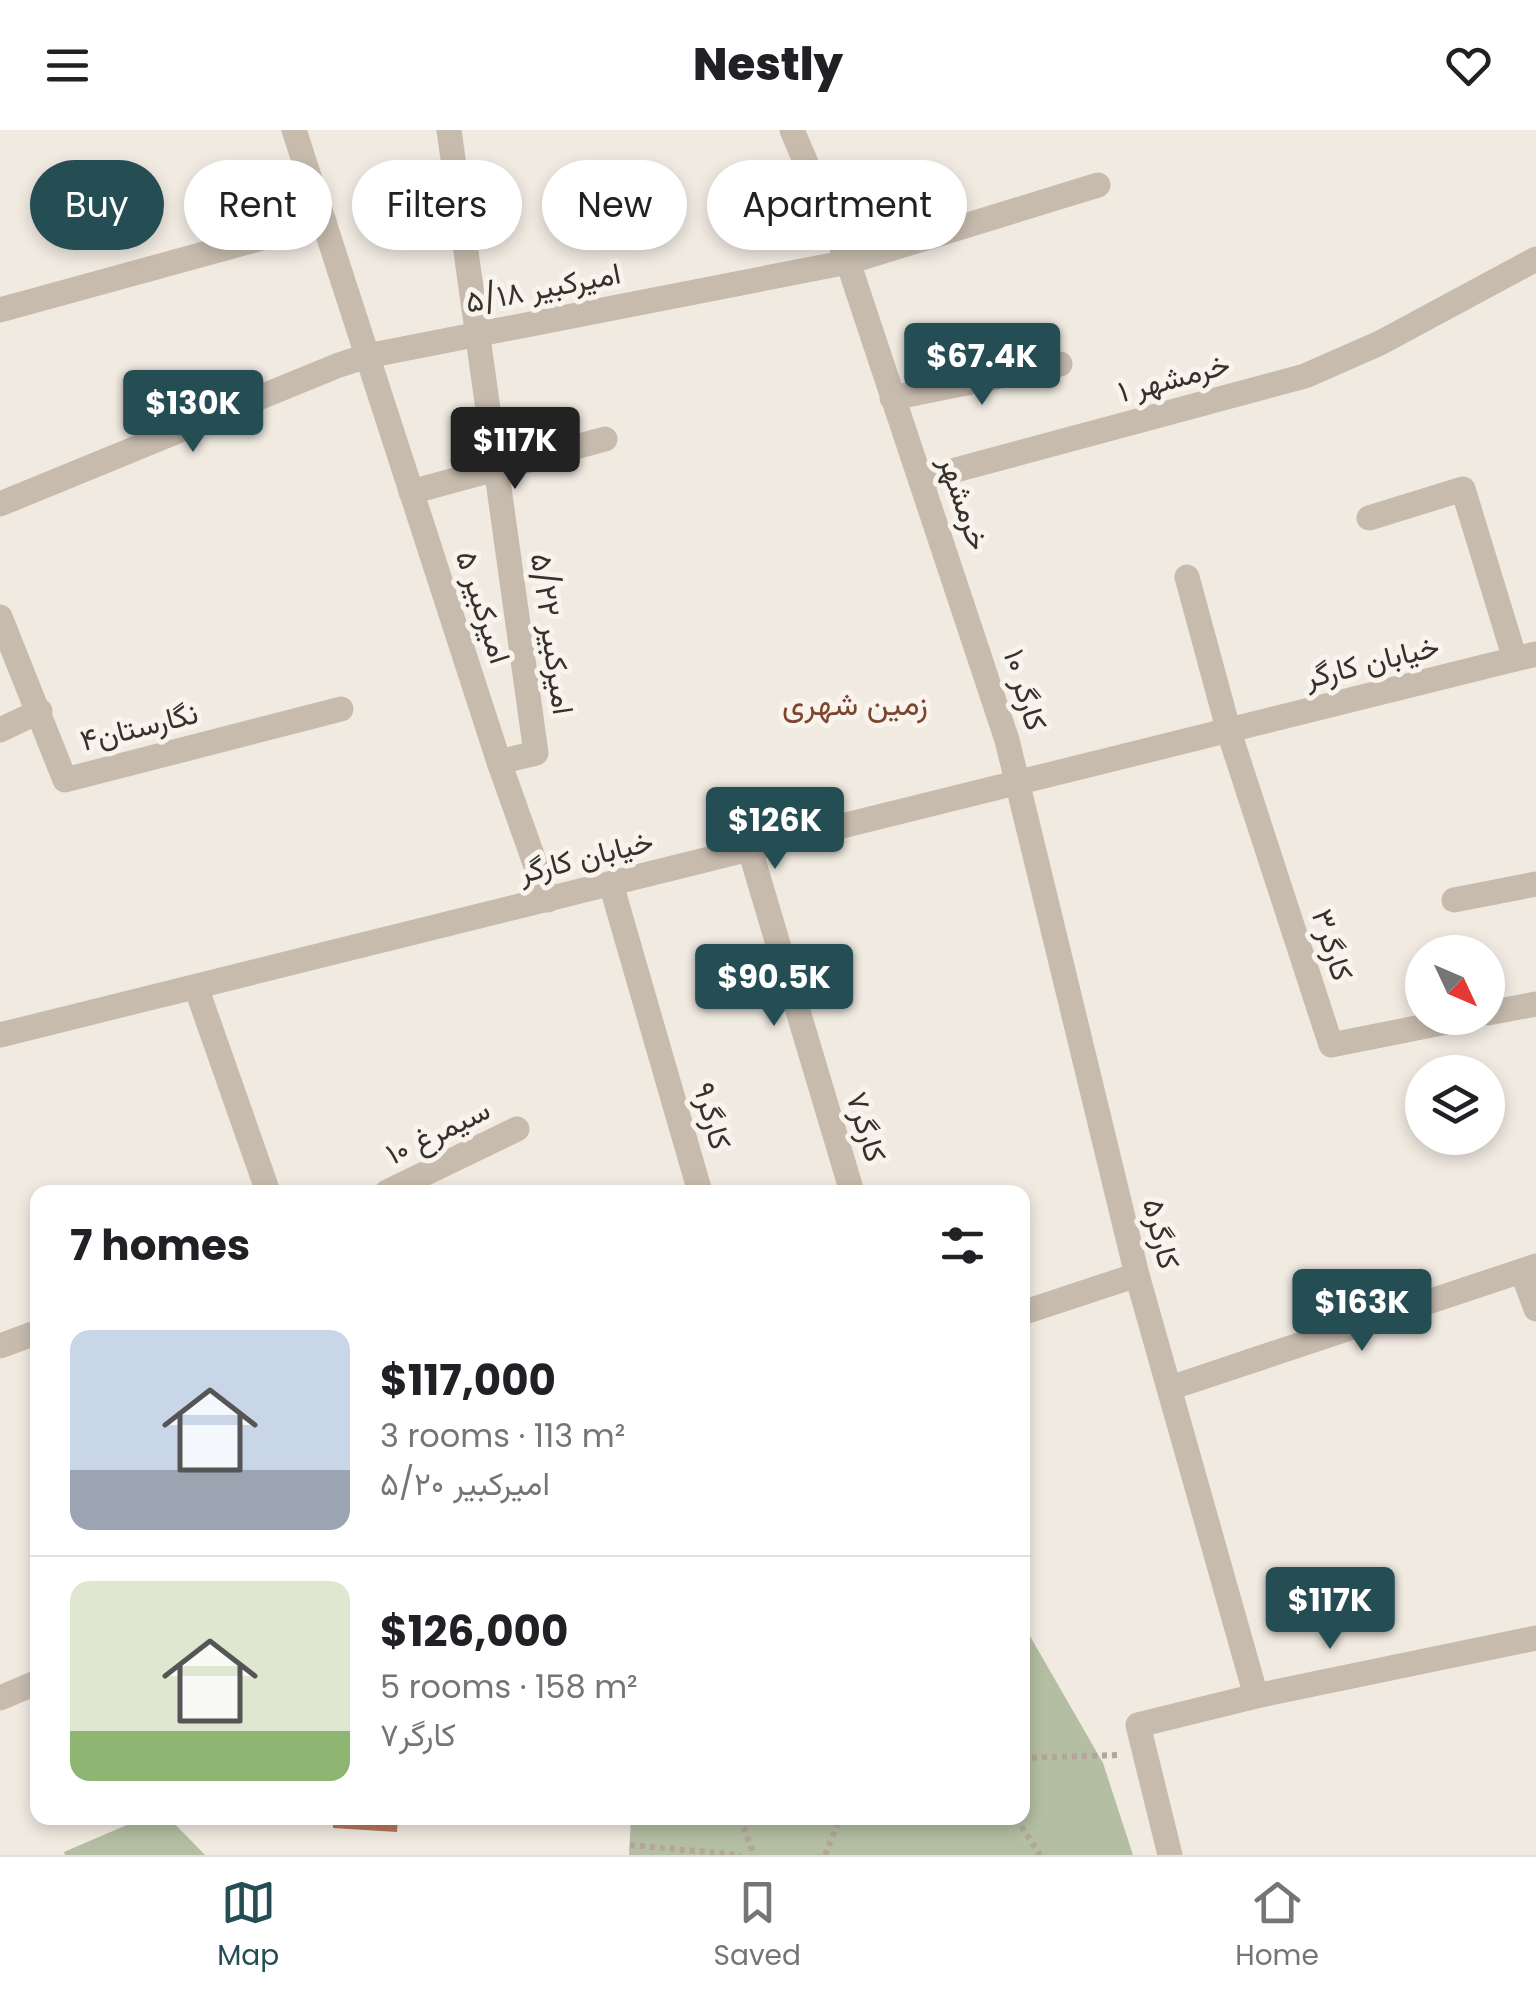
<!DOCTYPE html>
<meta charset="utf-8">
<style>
:root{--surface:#fff;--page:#f6f6f6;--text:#202124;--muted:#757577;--line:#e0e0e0;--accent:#254d54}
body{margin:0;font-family:Poppins,Vazirmatn,sans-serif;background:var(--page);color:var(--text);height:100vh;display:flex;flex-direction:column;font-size:38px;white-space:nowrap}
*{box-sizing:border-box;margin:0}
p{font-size:32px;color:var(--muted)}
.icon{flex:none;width:55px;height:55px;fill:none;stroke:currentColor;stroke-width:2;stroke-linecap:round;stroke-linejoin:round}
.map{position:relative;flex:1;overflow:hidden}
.drawer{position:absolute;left:30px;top:1055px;width:1000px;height:640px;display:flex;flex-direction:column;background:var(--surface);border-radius:20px;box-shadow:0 5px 15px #0003}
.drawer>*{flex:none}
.hud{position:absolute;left:30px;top:30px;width:1000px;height:90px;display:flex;gap:20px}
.needle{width:65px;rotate:134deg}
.fabs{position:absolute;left:1405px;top:805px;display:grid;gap:20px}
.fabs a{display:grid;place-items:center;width:100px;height:100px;border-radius:50%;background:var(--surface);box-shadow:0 5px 15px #0003;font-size:50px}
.price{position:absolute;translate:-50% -85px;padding:0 22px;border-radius:10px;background:var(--accent);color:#fff;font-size:32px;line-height:65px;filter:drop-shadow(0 2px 5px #0008)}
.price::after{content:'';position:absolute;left:50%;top:60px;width:30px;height:22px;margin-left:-15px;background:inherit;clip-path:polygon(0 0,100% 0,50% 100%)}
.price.current{background:#222;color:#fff}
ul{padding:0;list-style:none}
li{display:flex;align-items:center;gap:30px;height:250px;padding:0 40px}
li+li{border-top:2px solid var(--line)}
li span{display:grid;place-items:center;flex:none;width:280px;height:200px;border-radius:20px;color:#555}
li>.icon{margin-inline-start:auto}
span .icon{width:120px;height:120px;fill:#fffc;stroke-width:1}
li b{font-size:42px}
h2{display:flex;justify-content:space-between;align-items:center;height:120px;padding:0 40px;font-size:42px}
.tag{padding:0 35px;border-radius:45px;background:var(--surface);box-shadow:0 5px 15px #0003;font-size:35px;line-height:90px}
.tag.current{background:var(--accent);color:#fff}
header{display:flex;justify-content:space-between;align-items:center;height:130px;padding:0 40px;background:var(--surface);font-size:45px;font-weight:800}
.menu{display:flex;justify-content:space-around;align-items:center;height:140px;border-top:2px solid var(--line);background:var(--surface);font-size:28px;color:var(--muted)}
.menu a{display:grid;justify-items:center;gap:5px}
.menu .current{color:var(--accent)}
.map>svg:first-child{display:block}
.green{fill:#b3bea2}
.building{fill:#b87657}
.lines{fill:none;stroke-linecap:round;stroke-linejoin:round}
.path{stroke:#b3a698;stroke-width:6;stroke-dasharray:5 5;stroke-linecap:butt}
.minor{stroke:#c7bbae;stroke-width:25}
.labels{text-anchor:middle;stroke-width:10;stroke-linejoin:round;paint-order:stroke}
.street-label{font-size:30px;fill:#37302b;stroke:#f8f4ed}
.neighbourhood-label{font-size:32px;fill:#7c462e;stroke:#f8f4ed}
</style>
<header><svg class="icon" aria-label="menu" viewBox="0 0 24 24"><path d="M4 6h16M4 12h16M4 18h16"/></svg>Nestly<svg class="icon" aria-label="heart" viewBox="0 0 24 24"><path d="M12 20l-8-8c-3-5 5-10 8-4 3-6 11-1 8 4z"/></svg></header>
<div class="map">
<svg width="1536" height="1725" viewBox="0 0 1536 1725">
<rect width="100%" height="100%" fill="#f0eae1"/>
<!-- green -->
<g class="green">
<polygon points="1023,1494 1103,1633 1133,1725 629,1725 631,1688 1022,1688"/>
<polygon points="143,1688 169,1688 205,1725 65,1725 64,1722"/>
</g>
<!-- building -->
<polygon class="building" points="333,1688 398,1688 397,1702 333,1698"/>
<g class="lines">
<!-- path -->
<g class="path">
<polyline points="1022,1628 1118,1625"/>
<polyline points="740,1688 754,1725"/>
<polyline points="1016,1688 1040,1725"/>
<polyline points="630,1715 741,1725"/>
<polyline points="825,1725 840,1688"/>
</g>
<!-- minor -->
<g class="minor">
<polyline points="294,0 499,632 548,770"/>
<polyline points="449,0 536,623 499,632"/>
<polyline points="792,0 848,132 1007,610 1137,1145 1256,1566"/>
<polyline points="0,180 324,91"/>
<polyline points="892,268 1060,234"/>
<polyline points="922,349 1305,246 1380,213 1536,129"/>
<polyline points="411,362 605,309"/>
<polyline points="0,374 339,235 367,226 848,132 1098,55"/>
<polyline points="1369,388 1463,359 1515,529"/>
<polyline points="1187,447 1229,602 1331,915 1467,888"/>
<polyline points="0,487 65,650 341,579"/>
<polyline points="0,600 40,581"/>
<polyline points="750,720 852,1062"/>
<polyline points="611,754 700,1062"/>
<polyline points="1454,770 1536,754"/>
<polyline points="196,857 268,1062"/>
<polyline points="1488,883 1536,874"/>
<polyline points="0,905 1536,524"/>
<polyline points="387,1062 517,999"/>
<polyline points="1522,1141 1536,1179"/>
<polyline points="1022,1183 1137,1145"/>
<polyline points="0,1216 38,1202"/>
<polyline points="1170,1258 1536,1136"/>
<polyline points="0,1568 38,1552"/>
<polyline points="1170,1725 1138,1595 1256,1566 1536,1508"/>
</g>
</g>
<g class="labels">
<!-- street labels -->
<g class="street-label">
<text transform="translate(543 158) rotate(-11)" y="10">امیرکبیر ۵/۱۸</text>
<text transform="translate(1174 248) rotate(-15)" y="10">خرمشهر ۱</text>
<text transform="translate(964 373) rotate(71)" y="10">خرمشهر</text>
<text transform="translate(483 477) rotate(72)" y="10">امیرکبیر ۵</text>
<text transform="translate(552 504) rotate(82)" y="10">امیرکبیر ۵/۲۲</text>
<text transform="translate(1372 532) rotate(-14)" y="10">خیابان کارگر</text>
<text transform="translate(1025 560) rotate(73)" y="10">کارگر ۱۰</text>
<text transform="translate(139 597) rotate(-14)" y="10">نگارستان۴</text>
<text transform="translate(586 727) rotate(-14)" y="10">خیابان کارگر</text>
<text transform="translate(1332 815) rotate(72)" y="10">کارگر۳</text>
<text transform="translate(712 986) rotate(74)" y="10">کارگر۹</text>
<text transform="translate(866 997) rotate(73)" y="10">کارگر۷</text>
<text transform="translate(438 1002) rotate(-26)" y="10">سیمرغ ۱۰</text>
<text transform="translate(1161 1104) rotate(76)" y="10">کارگر۵</text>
</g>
<!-- neighbourhood labels -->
<g class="neighbourhood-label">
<text x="855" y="585">زمین شهری</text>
</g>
</g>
</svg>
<div class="fabs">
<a><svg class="needle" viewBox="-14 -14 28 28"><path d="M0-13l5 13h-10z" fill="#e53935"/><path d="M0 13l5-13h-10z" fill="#757577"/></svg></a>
<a><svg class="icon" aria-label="layers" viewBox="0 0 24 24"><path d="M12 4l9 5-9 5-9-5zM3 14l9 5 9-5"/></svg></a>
</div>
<b class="price" style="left:982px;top:278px">$67.4K</b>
<b class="price" style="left:193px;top:325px">$130K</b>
<b class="price current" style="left:515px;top:362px">$117K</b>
<b class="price" style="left:775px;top:742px">$126K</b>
<b class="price" style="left:774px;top:899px">$90.5K</b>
<b class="price" style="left:1362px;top:1224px">$163K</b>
<b class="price" style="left:1330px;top:1522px">$117K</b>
<div class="hud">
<a class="tag current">Buy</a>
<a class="tag">Rent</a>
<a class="tag">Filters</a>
<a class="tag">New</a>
<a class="tag">Apartment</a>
</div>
<section class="drawer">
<h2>7 homes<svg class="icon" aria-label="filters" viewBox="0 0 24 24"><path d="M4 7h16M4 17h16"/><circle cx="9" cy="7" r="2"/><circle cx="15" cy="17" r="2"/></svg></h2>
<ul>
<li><span style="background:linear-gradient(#c9d6e8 70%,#9aa5b1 0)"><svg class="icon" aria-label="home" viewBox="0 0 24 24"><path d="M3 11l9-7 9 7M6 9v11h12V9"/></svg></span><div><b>$117,000</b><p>3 rooms · 113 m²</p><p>امیرکبیر ۵/۲۰</p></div></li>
<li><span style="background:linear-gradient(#dfe7d0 75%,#8fb573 0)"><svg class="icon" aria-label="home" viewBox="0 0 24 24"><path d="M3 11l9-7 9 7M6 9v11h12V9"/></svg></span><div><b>$126,000</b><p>5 rooms · 158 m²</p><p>کارگر۷</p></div></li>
</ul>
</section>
</div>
<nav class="menu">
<a class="current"><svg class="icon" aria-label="map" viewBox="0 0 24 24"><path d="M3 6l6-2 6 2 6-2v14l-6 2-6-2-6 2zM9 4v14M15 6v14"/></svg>Map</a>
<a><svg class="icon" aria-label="saved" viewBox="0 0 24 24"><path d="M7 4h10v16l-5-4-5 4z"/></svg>Saved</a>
<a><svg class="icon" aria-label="home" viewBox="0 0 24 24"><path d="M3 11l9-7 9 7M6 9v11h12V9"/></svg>Home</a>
</nav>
